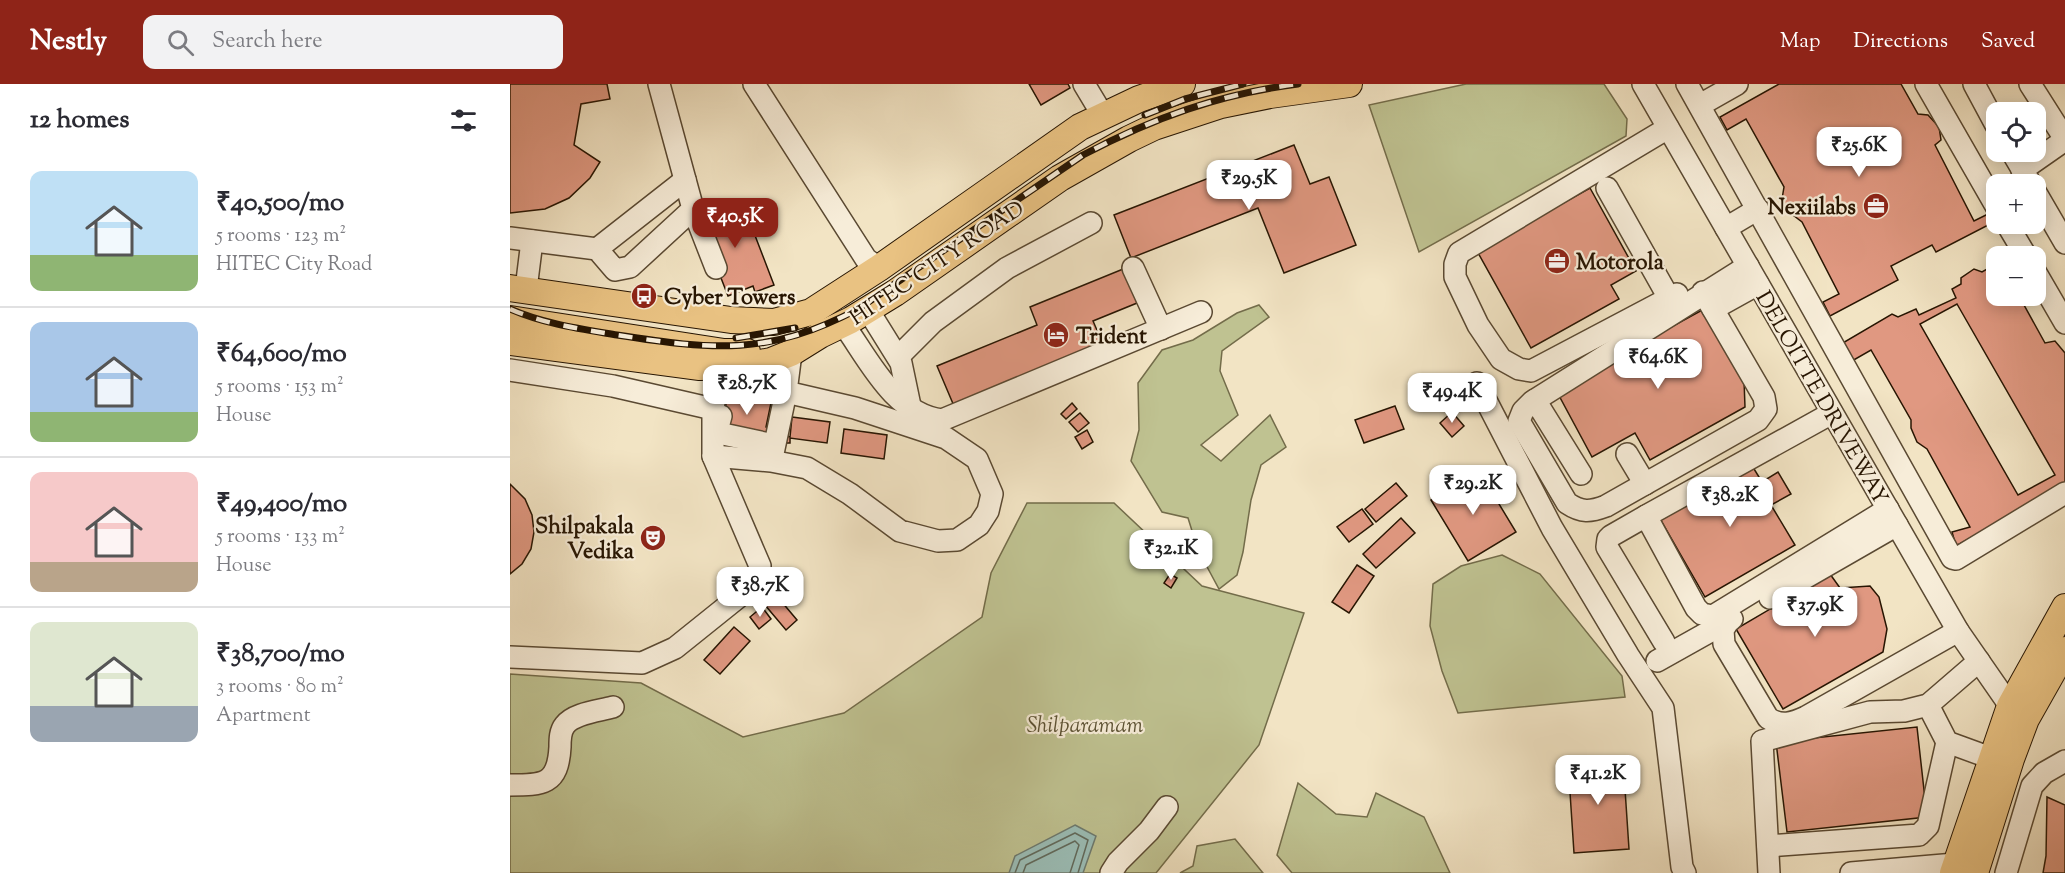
<!DOCTYPE html>
<meta charset="utf-8">
<style>
:root{--surface:#fff;--page:#f2f2f3;--text:#2b2b33;--muted:#7c7c81;--line:#e1e1e2;--accent:#8f2418}
body{margin:0;font-family:"Sorts Mill Goudy",serif;background:var(--page);color:var(--text);height:100vh;display:flex;flex-direction:column;font-size:22px;white-space:nowrap}
*{box-sizing:border-box;margin:0}
p{font-size:20px;color:var(--muted)}
.icon{flex:none;width:33px;height:33px;fill:none;stroke:currentColor;stroke-width:2;stroke-linecap:round;stroke-linejoin:round}
.map{position:relative;flex:1;overflow:hidden}
.side{display:flex;flex-direction:column;background:var(--surface);width:510px}
.side>*{flex:none}
.buttons{position:absolute;left:1476px;top:18px;display:grid;gap:12px}
.buttons a{display:grid;place-items:center;width:60px;height:60px;border-radius:12px;background:var(--surface);box-shadow:0 3px 15px #0003;font-size:30px}
.price{position:absolute;translate:-50% -51px;padding:0 14px;border-radius:12px;background:#fff;color:#222;font-size:20px;line-height:39px;filter:drop-shadow(0 2px 3px #0008)}
.price::after{content:'';position:absolute;left:50%;top:36px;width:18px;height:14px;margin-left:-9px;background:inherit;clip-path:polygon(0 0,100% 0,50% 100%)}
.price.selected{background:var(--accent);color:#fff}
ul{padding:0;list-style:none}
li{display:flex;align-items:center;gap:18px;height:150px;padding:0 30px}
li+li{border-top:2px solid var(--line)}
li span{display:grid;place-items:center;flex:none;width:168px;height:120px;border-radius:12px;color:#555}
li>.icon{margin-inline-start:auto}
span .icon{width:72px;height:72px;fill:#fffc;stroke-width:1}
li b{font-size:26px}
h2{display:flex;justify-content:space-between;align-items:center;height:72px;padding:0 30px;font-size:26px}
header{display:flex;align-items:center;gap:36px;box-sizing:border-box;height:84px;padding:0 30px;background:var(--accent);color:#fff}
header strong{font-size:28px}
nav{display:flex;gap:33px;margin-inline-start:auto;font-size:21px}
.search{width:420px;height:54px;background:var(--page);display:flex;align-items:center;gap:15px;box-sizing:border-box;padding:0 21px;border-radius:12px;color:var(--muted);font-size:22px}
main{display:flex;flex:1;min-height:0}
.map>svg:first-child{display:block}
.green{fill:#bfc291;stroke:#736c4a;stroke-width:1.5}
.water{fill:#9bbeb7;stroke:#6d7a6f;stroke-width:1.5}
.lines{fill:none;stroke-linecap:round;stroke-linejoin:round}
.shore{stroke:#616a5c;stroke-width:1.5}
.building{fill:#e09881;stroke:#271502;stroke-width:1.5;fill-rule:evenodd}
.minor-casing{stroke:#5a4932;stroke-width:24}
.major-casing{stroke:#271502;stroke-width:28}
.minor{stroke:#f7edd9;stroke-width:21}
.major{stroke:#e9c282;stroke-width:26}
.rail-casing{stroke:#271502;stroke-width:7}
.rail{stroke:#f7edd9;stroke-width:4.5;stroke-dasharray:14;stroke-linecap:butt}
.labels{text-anchor:middle;stroke-width:4.5;stroke-linejoin:round;paint-order:stroke}
.poi-label{font-size:22px;font-weight:bold;fill:#271502;stroke:#f7edd9;text-anchor:start}
.street-label{font-size:22px;fill:#271502;stroke:#f7edd9}
.park-label{font-size:22px;font-style:italic;fill:#5c5234;stroke:#f7edd9}
</style>
<header>
<strong>Nestly</strong>
<div class="search"><svg class="icon" aria-label="search" viewBox="0 0 24 24"><circle cx="10" cy="10" r="6"/><path d="M15 15l6 6"/></svg>Search here</div>
<nav><a>Map</a><a>Directions</a><a>Saved</a></nav>
</header>
<main>
<section class="side">
<h2>12 homes<svg class="icon" aria-label="filters" viewBox="0 0 24 24"><path d="M4 7h16M4 17h16"/><circle cx="9" cy="7" r="2"/><circle cx="15" cy="17" r="2"/></svg></h2>
<ul>
<li><span style="background:linear-gradient(#bfe0f5 70%,#8fb573 0)"><svg class="icon" aria-label="home" viewBox="0 0 24 24"><path d="M3 11l9-7 9 7M6 9v11h12V9"/></svg></span><div><b>₹40,500/mo</b><p>5 rooms · 123 m²</p><p>HITEC City Road</p></div></li>
<li><span style="background:linear-gradient(#a9c7e8 75%,#8fb573 0)"><svg class="icon" aria-label="home" viewBox="0 0 24 24"><path d="M3 11l9-7 9 7M6 9v11h12V9"/></svg></span><div><b>₹64,600/mo</b><p>5 rooms · 153 m²</p><p>House</p></div></li>
<li><span style="background:linear-gradient(#f6c9c9 75%,#b9a48a 0)"><svg class="icon" aria-label="home" viewBox="0 0 24 24"><path d="M3 11l9-7 9 7M6 9v11h12V9"/></svg></span><div><b>₹49,400/mo</b><p>5 rooms · 133 m²</p><p>House</p></div></li>
<li><span style="background:linear-gradient(#dfe7d0 70%,#9aa5b1 0)"><svg class="icon" aria-label="home" viewBox="0 0 24 24"><path d="M3 11l9-7 9 7M6 9v11h12V9"/></svg></span><div><b>₹38,700/mo</b><p>3 rooms · 80 m²</p><p>Apartment</p></div></li>
</ul>
</section>
<div class="map">
<svg width="1555" height="789" viewBox="0 0 1555 789">
<rect width="100%" height="100%" fill="#f2e4c4"/>
<filter id="stains"><feTurbulence type="fractalNoise" baseFrequency=".00333" numOctaves="4"/><feColorMatrix values="0 0 0 0 .2 0 0 0 0 .09 0 0 0 0 .02 0 0 0 .5 -.17"/></filter>
<radialGradient id="worn" r=".72"><stop offset=".6" stop-color="#630" stop-opacity="0"/><stop offset="1" stop-color="#630" stop-opacity=".3"/></radialGradient>
<!-- green -->
<g class="green">
<polygon points="956,0 1094,0 1117,35 1116,52 909,168 859,21"/>
<polygon points="749,221 759,233 712,267 710,287 728,331 691,361 711,377 760,331 776,363 751,381 741,416 733,468 727,491 709,505 688,466 678,434 652,428 621,377 629,346 628,299 652,266 683,256 727,229"/>
<polygon points="517,419 604,419 692,502 794,529 749,661 646,789 0,789 0,590 131,599 233,653 334,629 472,533 481,489"/>
<polygon points="992,471 1030,490 1112,592 1115,613 948,629 932,587 920,542 923,500 951,482"/>
<polygon points="788,699 826,730 857,733 866,709 914,733 940,789 782,789 767,771"/>
<polygon points="725,755 753,789 670,789 683,782 687,762"/>
</g>
<!-- water -->
<polygon class="water" points="565,741 586,752 573,789 499,789 505,772"/>
<g class="lines">
<!-- shore -->
<g class="shore">
<polyline points="505,789 510,776 565,749 578,756 568,789"/>
<polyline points="513,789 516,781 565,757 569,761 560,789"/>
</g>
</g>
<!-- building -->
<g class="building">
<polygon points="0,0 97,0 100,15 71,20 64,61 90,78 80,94 59,114 35,125 0,129"/>
<polygon points="519,0 558,0 560,4 531,21"/>
<polygon points="1269,0 1391,0 1408,30 1418,31 1429,43 1431,56 1425,61 1464,137 1480,129 1486,137 1426,168 1422,161 1381,182 1388,196 1320,232 1313,218 1329,210 1292,138 1279,128 1272,115 1274,103 1236,35 1217,46 1210,33"/>
<polygon points="784,61 800,100 819,93 846,161 774,189 748,124 621,174 604,131"/>
<polygon points="1080,104 1126,187 1101,201 1109,215 1021,264 967,167"/>
<polygon points="231,115 264,201 245,208 243,202 218,212 187,132"/>
<path d="M1486,180V212H1509L1535,259L1545,257L1555,269V401L1446,462L1442,448L1460,443L1417,365L1407,358L1401,344V336L1361,266L1342,277L1331,260L1382,230L1388,233L1406,225L1409,231L1446,214L1442,205L1451,200V194L1464,185L1472,188ZM1447,220L1545,391L1508,411L1410,240Z"/>
<polygon points="618,183 632,217 583,237 593,260 444,322 427,282 527,241 520,223"/>
<polygon points="1194,225 1234,296 1235,323 1140,376 1125,349 1082,373 1046,306"/>
<polygon points="218,310 261,319 256,343 260,344 258,354 211,344"/>
<polygon points="562,319 567,325 556,335 551,330"/>
<polygon points="885,322 894,345 854,359 845,336"/>
<polygon points="942,328 954,342 942,353 930,339"/>
<polygon points="570,329 579,339 568,348 559,338"/>
<polygon points="282,333 320,338 317,359 280,354 280,359 272,359 273,352 280,353"/>
<polygon points="334,345 377,351 374,375 331,369"/>
<polygon points="577,346 583,358 572,365 565,353"/>
<polygon points="1241,380 1252,398 1268,388 1281,410 1261,421 1285,461 1195,513 1149,433"/>
<polygon points="969,387 1006,448 958,477 921,416"/>
<polygon points="886,399 897,412 866,438 855,425"/>
<polygon points="0,400 15,415 22,431 24,448 21,465 12,480 0,490"/>
<polygon points="852,425 863,440 839,458 827,443"/>
<polygon points="891,434 905,449 866,484 853,470"/>
<polygon points="847,481 864,492 839,529 822,518"/>
<polygon points="660,490 667,494 661,504 654,499"/>
<polygon points="1320,490 1330,504 1360,502 1369,513 1377,545 1373,568 1273,625 1226,545"/>
<polygon points="266,511 287,536 276,546 255,521"/>
<polygon points="252,523 261,535 249,545 240,533"/>
<polygon points="224,543 240,557 210,590 194,576"/>
<polygon points="1407,643 1417,733 1277,748 1266,658"/>
<polygon points="1113,675 1119,765 1064,769 1058,678"/>
<polygon points="1537,713 1555,721 1555,789 1533,789 1536,772"/>
</g>
<g class="lines">
<!-- minor casing -->
<g class="minor-casing">
<g id="minor">
<polyline points="244,0 356,175 369,184"/>
<polyline points="574,0 589,25 596,32"/>
<polyline points="1133,0 1448,547 1500,622 1512,632"/>
<polyline points="1177,0 1442,474 1446,475 1555,409"/>
<polyline points="1416,0 1486,122"/>
<polyline points="1464,0 1486,41"/>
<polyline points="1520,0 1555,55"/>
<polyline points="1190,21 1227,0"/>
<polyline points="1158,44 949,169 945,180 945,193 968,241 991,275 1009,285 1021,287 1167,210"/>
<polyline points="1502,68 1519,97"/>
<polyline points="1512,86 1555,56"/>
<polyline points="1097,104 1159,214"/>
<polyline points="1526,109 1555,159"/>
<polyline points="183,125 206,184"/>
<polyline points="1497,140 1516,172"/>
<polyline points="1216,144 1248,125"/>
<polyline points="0,154 87,165 105,186 120,183 183,125 149,0"/>
<polyline points="87,165 175,96"/>
<polyline points="623,184 651,245"/>
<polyline points="1526,189 1555,239"/>
<polyline points="16,205 22,157"/>
<path d="M1193,208L1254,313L1256,325L1248,336L1096,422C1080,428 1072,429 1057,419L1009,337L1013,327L1022,318L1238,182"/>
<polyline points="1203,225 1248,200"/>
<polyline points="358,226 391,279 400,322"/>
<path d="M334,241C359,276 384,330 432,336L691,228"/>
<polyline points="388,273 423,238 497,184 581,139"/>
<polyline points="0,286 103,302 203,325"/>
<polyline points="967,299 1042,444 1118,571 1153,624 1172,783 1175,789"/>
<polyline points="1025,316 1071,390"/>
<polyline points="1322,329 1136,432 1186,524 1192,530 1203,532 1378,425"/>
<polyline points="211,332 207,347 213,350 264,361"/>
<polyline points="1117,370 1135,400"/>
<polyline points="203,372 261,377 297,384 340,410 390,447 428,457 447,456 469,441 478,427 482,410 467,375 436,354 345,324 276,308 281,269"/>
<polyline points="262,374 276,308"/>
<polyline points="1136,432 1101,452 1098,455 1097,463 1154,558"/>
<polyline points="1260,514 1387,441"/>
<path d="M1218,538L1213,546L1214,560L1258,634C1271,643 1283,639 1296,633L1448,547"/>
<polyline points="0,573 132,579 165,564 246,499 250,482 203,372 203,325 209,284"/>
<polyline points="1147,577 1222,535"/>
<polyline points="1418,621 1437,658 1481,674"/>
<path d="M0,701C33,701 48,701 50,663C50,655 50,647 55,641C64,629 89,627 103,623"/>
<polyline points="1258,762 1409,751 1418,742 1437,658"/>
<polyline points="601,789 608,778 639,747 657,723"/>
<polyline points="1259,789 1252,657 1360,628 1394,627 1418,621 1469,577"/>
<polyline points="1341,789 1445,780 1460,783"/>
<polyline points="1496,789 1522,702 1534,689 1555,677"/>
</g>
</g>
<!-- major casing -->
<g class="major-casing">
<g id="major">
<polyline points="0,204 221,236 264,238 301,228 369,184 570,43 629,15 672,0"/>
<polyline points="0,235 214,268 237,268"/>
<polyline points="0,258 190,283 234,282 261,277 281,269 310,251 341,236 385,209 550,94 619,55 644,43 711,21 760,11 839,0"/>
<polyline points="1443,789 1500,622 1555,523"/>
<polyline points="1465,789 1501,675 1516,635 1555,566"/>
</g>
</g>
<!-- minor -->
<use href="#minor" class="minor"/>
<!-- major -->
<use href="#major" class="major"/>
<!-- rail casing -->
<g class="rail-casing">
<g id="rail">
<polyline points="635,31 675,15 733,0"/>
<path d="M0,225C34,240 71,245 107,251C204,266 259,272 348,225L573,71C643,34 709,10 788,0"/>
<polyline points="226,254 285,244"/>
</g>
</g>
<!-- rail -->
<use href="#rail" class="rail"/>
</g>
<!-- icons -->
<defs>
<g id="office-disc" transform="scale(1.35)"><circle r="9.5" fill="#8f2418" stroke="#f7edd9"/><path d="M-6-3h4V-5.5h4V-3h4V5H-6ZM-1-4.5V-3h2v-1.5ZM-6 0V1H6V0Z" fill="#fff"/></g>
<g id="bus-disc" transform="scale(1.35)"><circle r="9.5" fill="#8f2418" stroke="#f7edd9"/><path d="M-5-6H5V4H4V6H2V4H-2V6H-4V4H-5ZM-3.5-4V0h7V-4ZM-3.5 1.2v1.5H-2V1.2ZM2 1.2v1.5H3.5V1.2Z" fill="#fff"/></g>
<g id="hotel-disc" transform="scale(1.35)"><circle r="9.5" fill="#8f2418" stroke="#f7edd9"/><path d="M-6-4.5h1.5V1H6V5H4.5V3h-9V5H-6ZM-4 0a1.8 1.8 0 1 1 3.6 0ZM.5 0V-2.5h3Q6-2.5 6 0Z" fill="#fff"/></g>
<g id="theatre-disc" transform="scale(1.35)"><circle r="9.5" fill="#8f2418" stroke="#f7edd9"/><path d="M-5-5.5Q0-4 5-5.5V0Q5 5 0 6Q-5 5-5 0ZM-3.3-2.5H-1v1.5H-3.3ZM1-2.5H3.3v1.5H1ZM-2.8 1Q0 5.5 2.8 1Z" fill="#fff"/></g>
</defs>
<g fill-rule="evenodd">
<use href="#office-disc" x="1366" y="122"/>
<use href="#office-disc" x="1047" y="177"/>
<use href="#bus-disc" x="134" y="212"/>
<use href="#hotel-disc" x="546" y="251"/>
<use href="#theatre-disc" x="143" y="454"/>
</g>
<g class="labels">
<!-- poi labels -->
<g class="poi-label">
<text x="1346" y="130" text-anchor="end">Nexiilabs</text>
<text x="1066" y="185">Motorola</text>
<text x="154" y="220">Cyber Towers</text>
<text x="566" y="259">Trident</text>
<text x="124" y="449" text-anchor="end">Shilpakala<tspan x="124" dy="25">Vedika</tspan></text>
</g>
<!-- street labels -->
<g class="street-label">
<text transform="translate(426 178) rotate(-34)" y="8">HITEC CITY ROAD</text>
<text transform="translate(1313 313) rotate(60)" y="8">DELOITTE DRIVEWAY</text>
</g>
<!-- park labels -->
<g class="park-label">
<text x="575" y="648">Shilparamam</text>
</g>
</g>
<rect width="100%" height="100%" filter="url(#stains)"/>
<rect width="100%" height="100%" fill="url(#worn)"/>
</svg>
<div class="buttons">
<a><svg class="icon" aria-label="locate" viewBox="0 0 24 24"><circle cx="12" cy="12" r="6"/><path d="M12 2v4M12 18v4M2 12h4M18 12h4"/></svg></a>
<a>+</a>
<a>−</a>
</div>
<b class="price" style="left:1349px;top:94px">₹25.6K</b>
<b class="price" style="left:739px;top:127px">₹29.5K</b>
<b class="price selected" style="left:225px;top:165px">₹40.5K</b>
<b class="price" style="left:1148px;top:306px">₹64.6K</b>
<b class="price" style="left:237px;top:332px">₹28.7K</b>
<b class="price" style="left:942px;top:340px">₹49.4K</b>
<b class="price" style="left:963px;top:432px">₹29.2K</b>
<b class="price" style="left:1220px;top:444px">₹38.2K</b>
<b class="price" style="left:661px;top:497px">₹32.1K</b>
<b class="price" style="left:250px;top:534px">₹38.7K</b>
<b class="price" style="left:1305px;top:554px">₹37.9K</b>
<b class="price" style="left:1088px;top:722px">₹41.2K</b>
</div>
</main>
